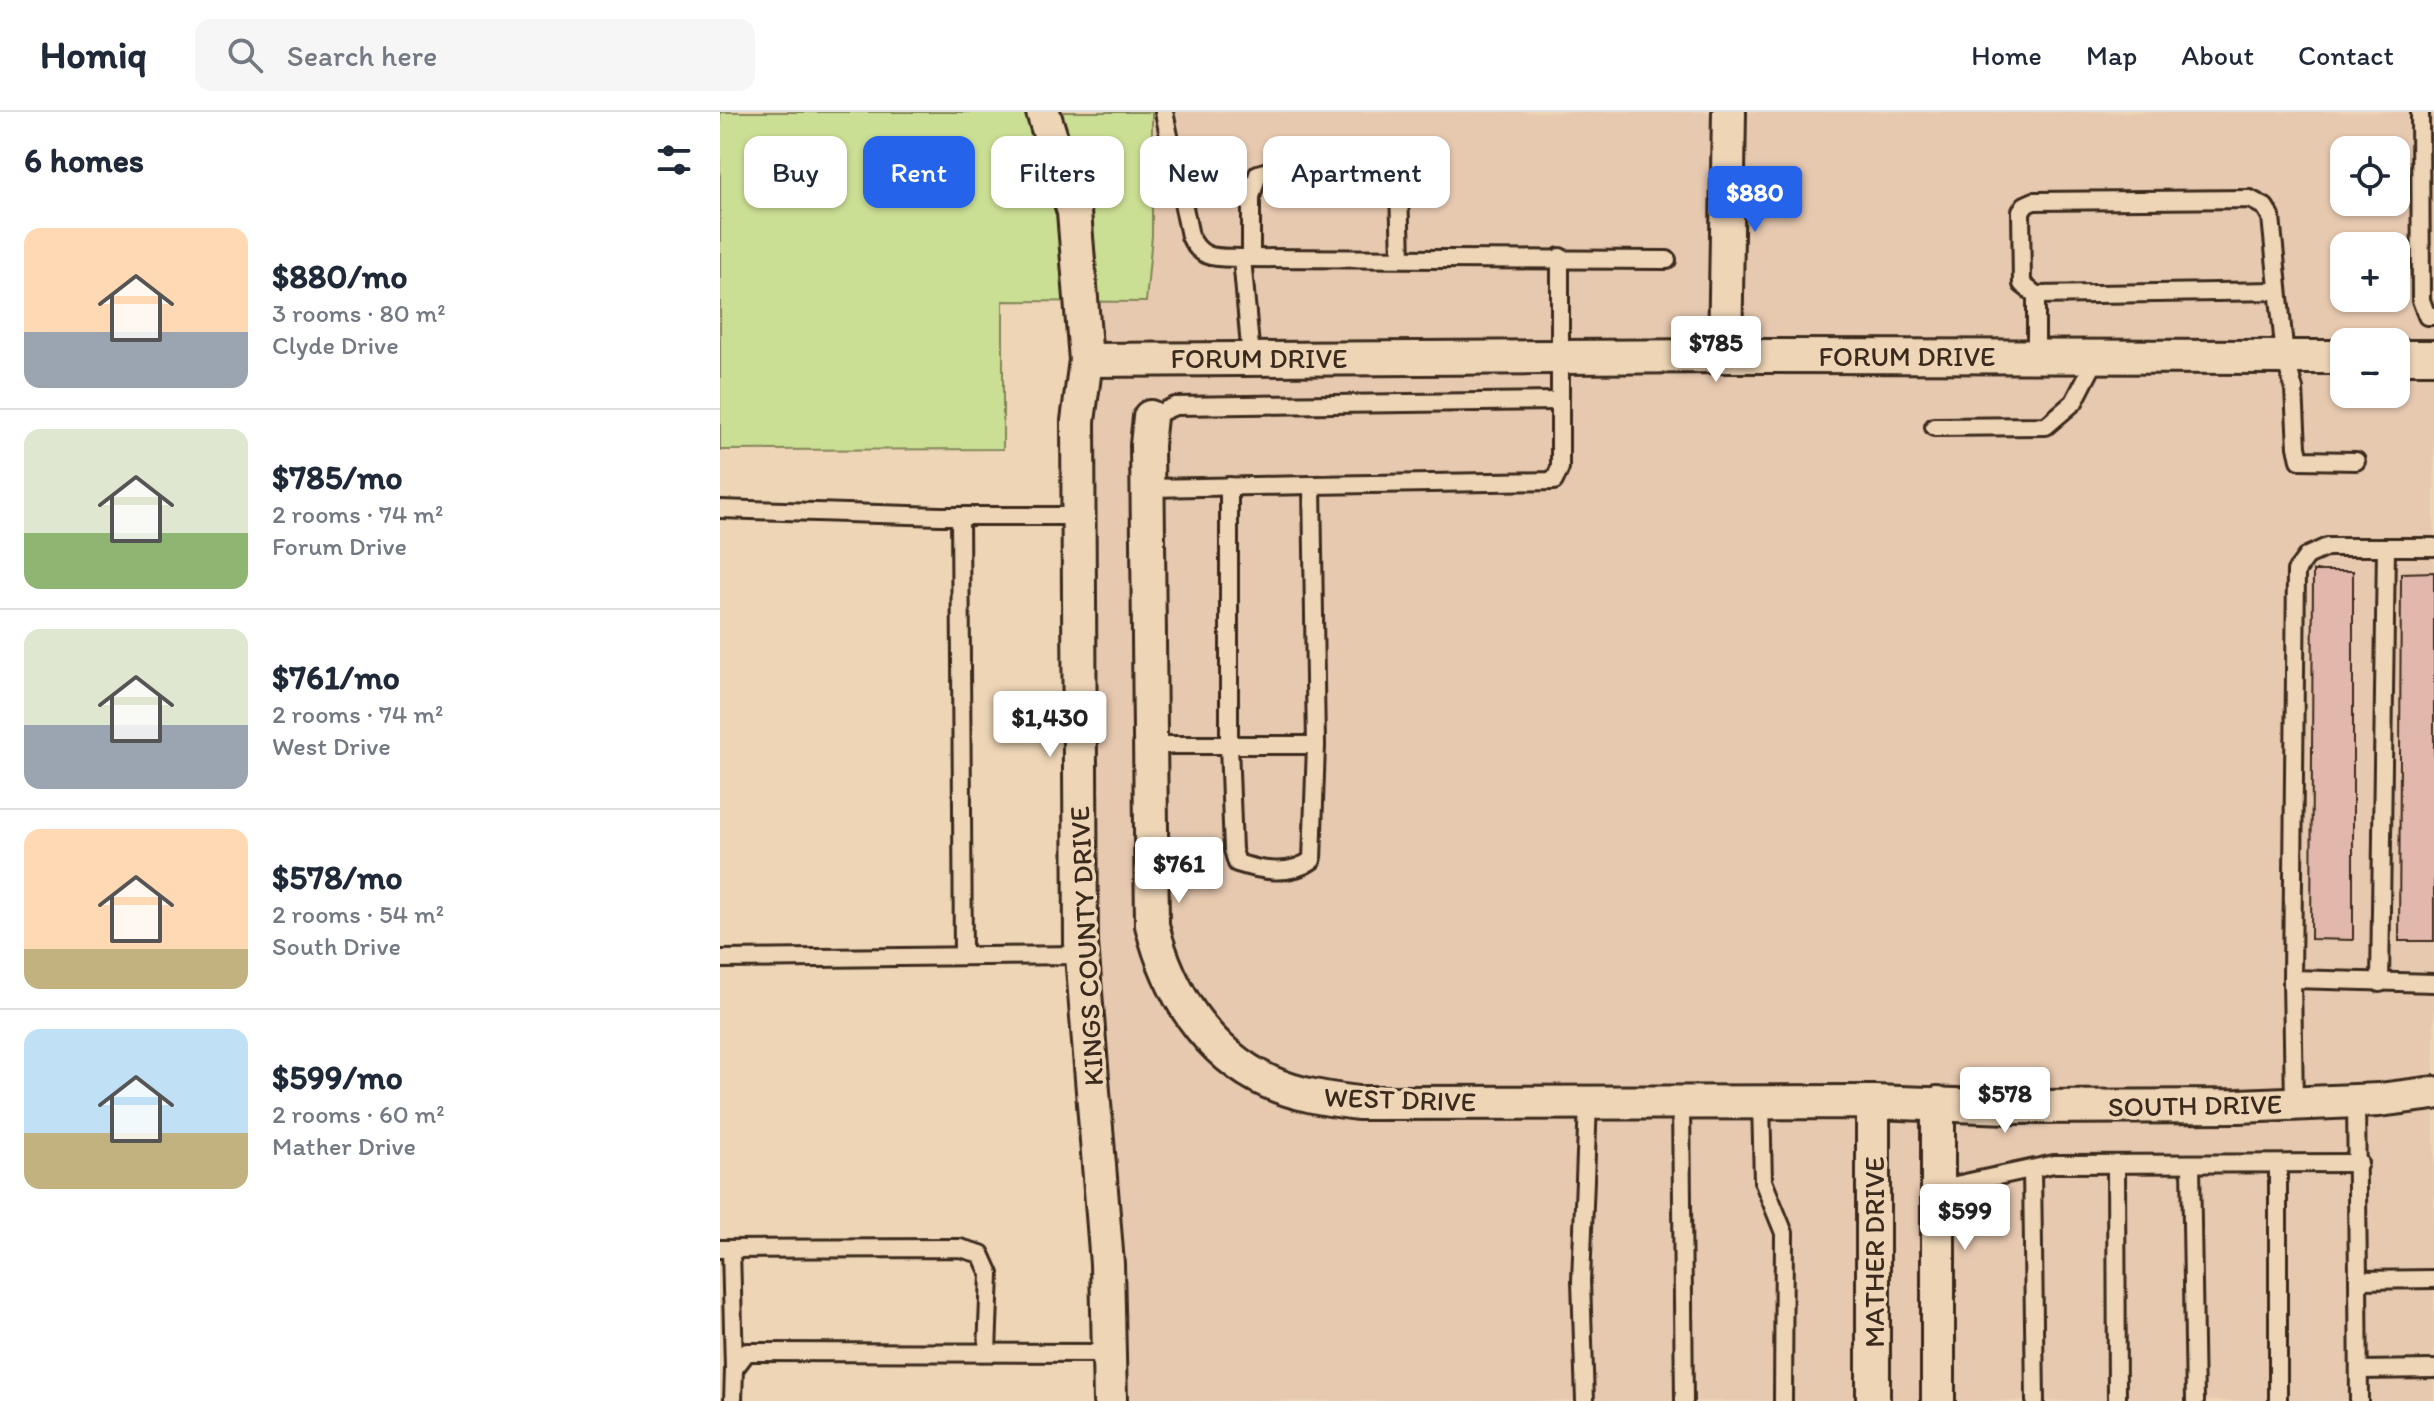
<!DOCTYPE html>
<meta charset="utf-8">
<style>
:root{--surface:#fff;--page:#f6f6f7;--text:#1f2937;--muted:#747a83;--line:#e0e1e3;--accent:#2563eb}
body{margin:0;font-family:Itim,sans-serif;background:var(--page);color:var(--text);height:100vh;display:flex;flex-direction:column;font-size:30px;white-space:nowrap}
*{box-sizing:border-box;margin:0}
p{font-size:26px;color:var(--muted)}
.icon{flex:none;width:44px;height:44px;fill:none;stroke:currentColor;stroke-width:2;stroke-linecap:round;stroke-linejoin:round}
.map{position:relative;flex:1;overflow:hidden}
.details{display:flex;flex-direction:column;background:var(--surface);width:720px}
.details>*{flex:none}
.top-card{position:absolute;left:24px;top:24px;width:760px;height:72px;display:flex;gap:16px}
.controls{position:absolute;left:1610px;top:24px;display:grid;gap:16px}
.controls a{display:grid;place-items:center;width:80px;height:80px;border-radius:16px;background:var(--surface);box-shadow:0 2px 6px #0004;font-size:40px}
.price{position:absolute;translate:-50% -68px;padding:0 18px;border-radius:8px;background:#fff;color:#222;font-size:26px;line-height:52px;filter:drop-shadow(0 2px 4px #0008)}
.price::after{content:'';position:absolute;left:50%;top:48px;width:24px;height:18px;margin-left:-12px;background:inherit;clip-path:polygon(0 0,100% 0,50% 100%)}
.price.on{background:var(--accent);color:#fff}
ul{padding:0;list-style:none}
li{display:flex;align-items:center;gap:24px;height:200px;padding:0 24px}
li+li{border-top:2px solid var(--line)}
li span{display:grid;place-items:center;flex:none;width:224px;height:160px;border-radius:16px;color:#555}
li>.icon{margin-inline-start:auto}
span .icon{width:96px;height:96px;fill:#fffc;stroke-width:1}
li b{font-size:34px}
h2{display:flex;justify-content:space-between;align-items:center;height:96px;padding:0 24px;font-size:34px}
.chip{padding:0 28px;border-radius:16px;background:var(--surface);box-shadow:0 2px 6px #0004;font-size:28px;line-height:72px}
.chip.on{background:var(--accent);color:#fff}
header{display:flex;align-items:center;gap:48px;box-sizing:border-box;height:112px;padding:0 40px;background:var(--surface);border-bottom:2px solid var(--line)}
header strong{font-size:38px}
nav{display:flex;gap:44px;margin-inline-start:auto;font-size:28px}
.search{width:560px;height:72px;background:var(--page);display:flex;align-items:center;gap:20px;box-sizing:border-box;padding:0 28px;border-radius:16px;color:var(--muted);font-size:30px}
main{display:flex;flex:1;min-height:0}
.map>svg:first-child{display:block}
.built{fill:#e7c9b0;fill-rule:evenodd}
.green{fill:#cbdf94;stroke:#838459;stroke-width:2}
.building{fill:#e3b8ac;stroke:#3b2a1e;stroke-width:2}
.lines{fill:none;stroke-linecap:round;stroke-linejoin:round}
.service-casing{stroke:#3b2a1e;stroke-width:22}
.minor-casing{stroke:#3b2a1e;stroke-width:38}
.service{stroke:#eed5b6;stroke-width:16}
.minor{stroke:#eed5b6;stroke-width:32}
.labels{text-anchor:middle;stroke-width:7;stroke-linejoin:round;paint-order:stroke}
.street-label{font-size:28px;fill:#3b2a1e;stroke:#eed5b6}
</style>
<header>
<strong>Homiq</strong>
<div class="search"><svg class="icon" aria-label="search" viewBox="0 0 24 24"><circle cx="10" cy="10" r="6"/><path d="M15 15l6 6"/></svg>Search here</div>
<nav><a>Home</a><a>Map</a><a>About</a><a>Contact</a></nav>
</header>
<main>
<section class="details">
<h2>6 homes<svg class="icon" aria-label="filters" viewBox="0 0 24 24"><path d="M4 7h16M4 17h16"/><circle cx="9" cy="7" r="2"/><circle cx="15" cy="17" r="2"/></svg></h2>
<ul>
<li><span style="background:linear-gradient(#ffd9b3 65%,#9aa5b1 0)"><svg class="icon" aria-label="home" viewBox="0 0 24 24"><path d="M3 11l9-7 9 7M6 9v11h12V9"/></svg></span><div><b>$880/mo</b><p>3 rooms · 80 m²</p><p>Clyde Drive</p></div></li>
<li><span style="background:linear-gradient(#dfe7d0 65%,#8fb573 0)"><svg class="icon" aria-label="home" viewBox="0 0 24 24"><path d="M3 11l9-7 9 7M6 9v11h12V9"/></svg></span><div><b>$785/mo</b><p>2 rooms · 74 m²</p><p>Forum Drive</p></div></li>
<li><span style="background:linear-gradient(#dfe7d0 60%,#9aa5b1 0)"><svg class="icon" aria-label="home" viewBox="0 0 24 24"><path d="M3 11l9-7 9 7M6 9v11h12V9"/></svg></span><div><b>$761/mo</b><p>2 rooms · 74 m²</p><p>West Drive</p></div></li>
<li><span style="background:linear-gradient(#ffd9b3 75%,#c2b280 0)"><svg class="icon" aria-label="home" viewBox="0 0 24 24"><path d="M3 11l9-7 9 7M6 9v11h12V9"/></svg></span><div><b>$578/mo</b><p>2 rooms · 54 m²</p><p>South Drive</p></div></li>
<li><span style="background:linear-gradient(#bfe0f5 65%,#c2b280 0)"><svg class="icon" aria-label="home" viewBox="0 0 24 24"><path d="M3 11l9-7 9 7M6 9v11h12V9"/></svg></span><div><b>$599/mo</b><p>2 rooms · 60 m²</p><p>Mather Drive</p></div></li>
</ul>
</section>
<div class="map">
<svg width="1714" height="1289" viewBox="0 0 1714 1289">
<rect width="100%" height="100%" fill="#eed5b6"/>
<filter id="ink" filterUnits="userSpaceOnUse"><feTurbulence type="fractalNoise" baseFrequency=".0125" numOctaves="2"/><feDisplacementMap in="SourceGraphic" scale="16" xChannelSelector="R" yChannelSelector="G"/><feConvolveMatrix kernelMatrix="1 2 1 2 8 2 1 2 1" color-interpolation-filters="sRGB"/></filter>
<g filter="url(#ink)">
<!-- built -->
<path class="built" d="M354,0H1714V1289H390L378,1026ZM1624,38H1676V90H1624ZM1624,134H1676V186H1624ZM1624,230H1676V282H1624Z"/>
<!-- green -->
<polygon class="green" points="0,0 432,0 432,123 426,190 283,189 283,337 0,338"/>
<!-- building -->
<g class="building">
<polygon points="1593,459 1633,459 1633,828 1591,827"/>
<polygon points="1714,460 1714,829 1679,829 1681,461"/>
</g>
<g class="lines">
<!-- service casing -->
<g class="service-casing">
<g id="service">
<path d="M444,0L470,124C481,149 497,145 522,146L531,246"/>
<polyline points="1700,0 1701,188 1707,204 1714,204"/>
<polyline points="522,146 947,148"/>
<polyline points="531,146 531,85 538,62 568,53 637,56 672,62 679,78 681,146"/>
<polyline points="1316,183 1557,179"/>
<polyline points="1316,244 1316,183 1302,172 1301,99 1305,93 1314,89 1530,87 1545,95 1551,105 1565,245 1574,277 1577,335 1580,348 1636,349"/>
<polyline points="430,305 455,294 839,289"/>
<polyline points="1214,315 1326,314 1354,290 1377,245"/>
<path d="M509,374V633L513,738L517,751C542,759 570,764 592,748L596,633"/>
<polyline points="428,376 592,373"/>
<polyline points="0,397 221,404 358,404"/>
<polyline points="240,404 243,844"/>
<polyline points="430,633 596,633 592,373 834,369 840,356 840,145"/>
<polyline points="0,847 362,843"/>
<polyline points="1572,867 1714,871"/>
<polyline points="1660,871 1666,435"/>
<polyline points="1636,989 1638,1168 1714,1167"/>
<polyline points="1041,990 1043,1069 1064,1121 1063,1289"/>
<polyline points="961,991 964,1289"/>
<polyline points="1574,992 1572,867 1576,459 1587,444 1607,435 1714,435"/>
<polyline points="1471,1052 1475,1289"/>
<polyline points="1558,1052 1558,1289"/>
<polyline points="1396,1053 1397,1289"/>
<polyline points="1312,1057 1315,1289"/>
<polyline points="1217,1077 1334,1052 1639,1051"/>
<polyline points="0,1137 240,1136 261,1142 270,1162 267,1240"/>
<polyline points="11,1137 14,1257"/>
<polyline points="1638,1168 1639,1289"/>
<polyline points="1639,1258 1714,1257"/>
<polyline points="13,1289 14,1257 27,1240 389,1241"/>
<polyline points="865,1289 861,1169 868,991"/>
</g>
</g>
<!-- minor casing -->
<g class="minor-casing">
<g id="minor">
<polyline points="323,0 354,100 366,248 358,309 361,831 387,1152 390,1289"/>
<polyline points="1005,244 1009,0"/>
<polyline points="1676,245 1714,245"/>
<polyline points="366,248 1005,244 1624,245"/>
<path d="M430,305L427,333L432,813C448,878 486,941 549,970C577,983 608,987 638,991L1153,990L1290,995L1519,994L1659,988L1714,981"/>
<polyline points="1153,1289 1153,990"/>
<polyline points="1218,1289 1218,991"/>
</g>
</g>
<!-- service -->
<use href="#service" class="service"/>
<!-- minor -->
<use href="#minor" class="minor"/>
</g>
</g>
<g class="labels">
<!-- street labels -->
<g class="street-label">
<text x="1187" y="254">FORUM DRIVE</text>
<text x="539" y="256">FORUM DRIVE</text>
<text transform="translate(366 834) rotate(-93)" y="10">KINGS COUNTY DRIVE</text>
<text transform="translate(680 987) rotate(2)" y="10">WEST DRIVE</text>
<text transform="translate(1475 993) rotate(-1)" y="10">SOUTH DRIVE</text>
<text transform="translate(1154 1140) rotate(-90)" y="10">MATHER DRIVE</text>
</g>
</g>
</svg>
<div class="controls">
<a><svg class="icon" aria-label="locate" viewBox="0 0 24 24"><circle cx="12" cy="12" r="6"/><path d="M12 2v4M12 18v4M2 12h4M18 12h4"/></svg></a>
<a>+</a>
<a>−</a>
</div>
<b class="price on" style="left:1035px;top:122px">$880</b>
<b class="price" style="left:996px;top:272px">$785</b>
<b class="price" style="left:330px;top:647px">$1,430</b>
<b class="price" style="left:459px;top:793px">$761</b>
<b class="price" style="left:1285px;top:1023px">$578</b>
<b class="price" style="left:1245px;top:1140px">$599</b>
<div class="top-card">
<a class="chip">Buy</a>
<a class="chip on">Rent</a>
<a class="chip">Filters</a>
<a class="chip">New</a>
<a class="chip">Apartment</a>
</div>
</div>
</main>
